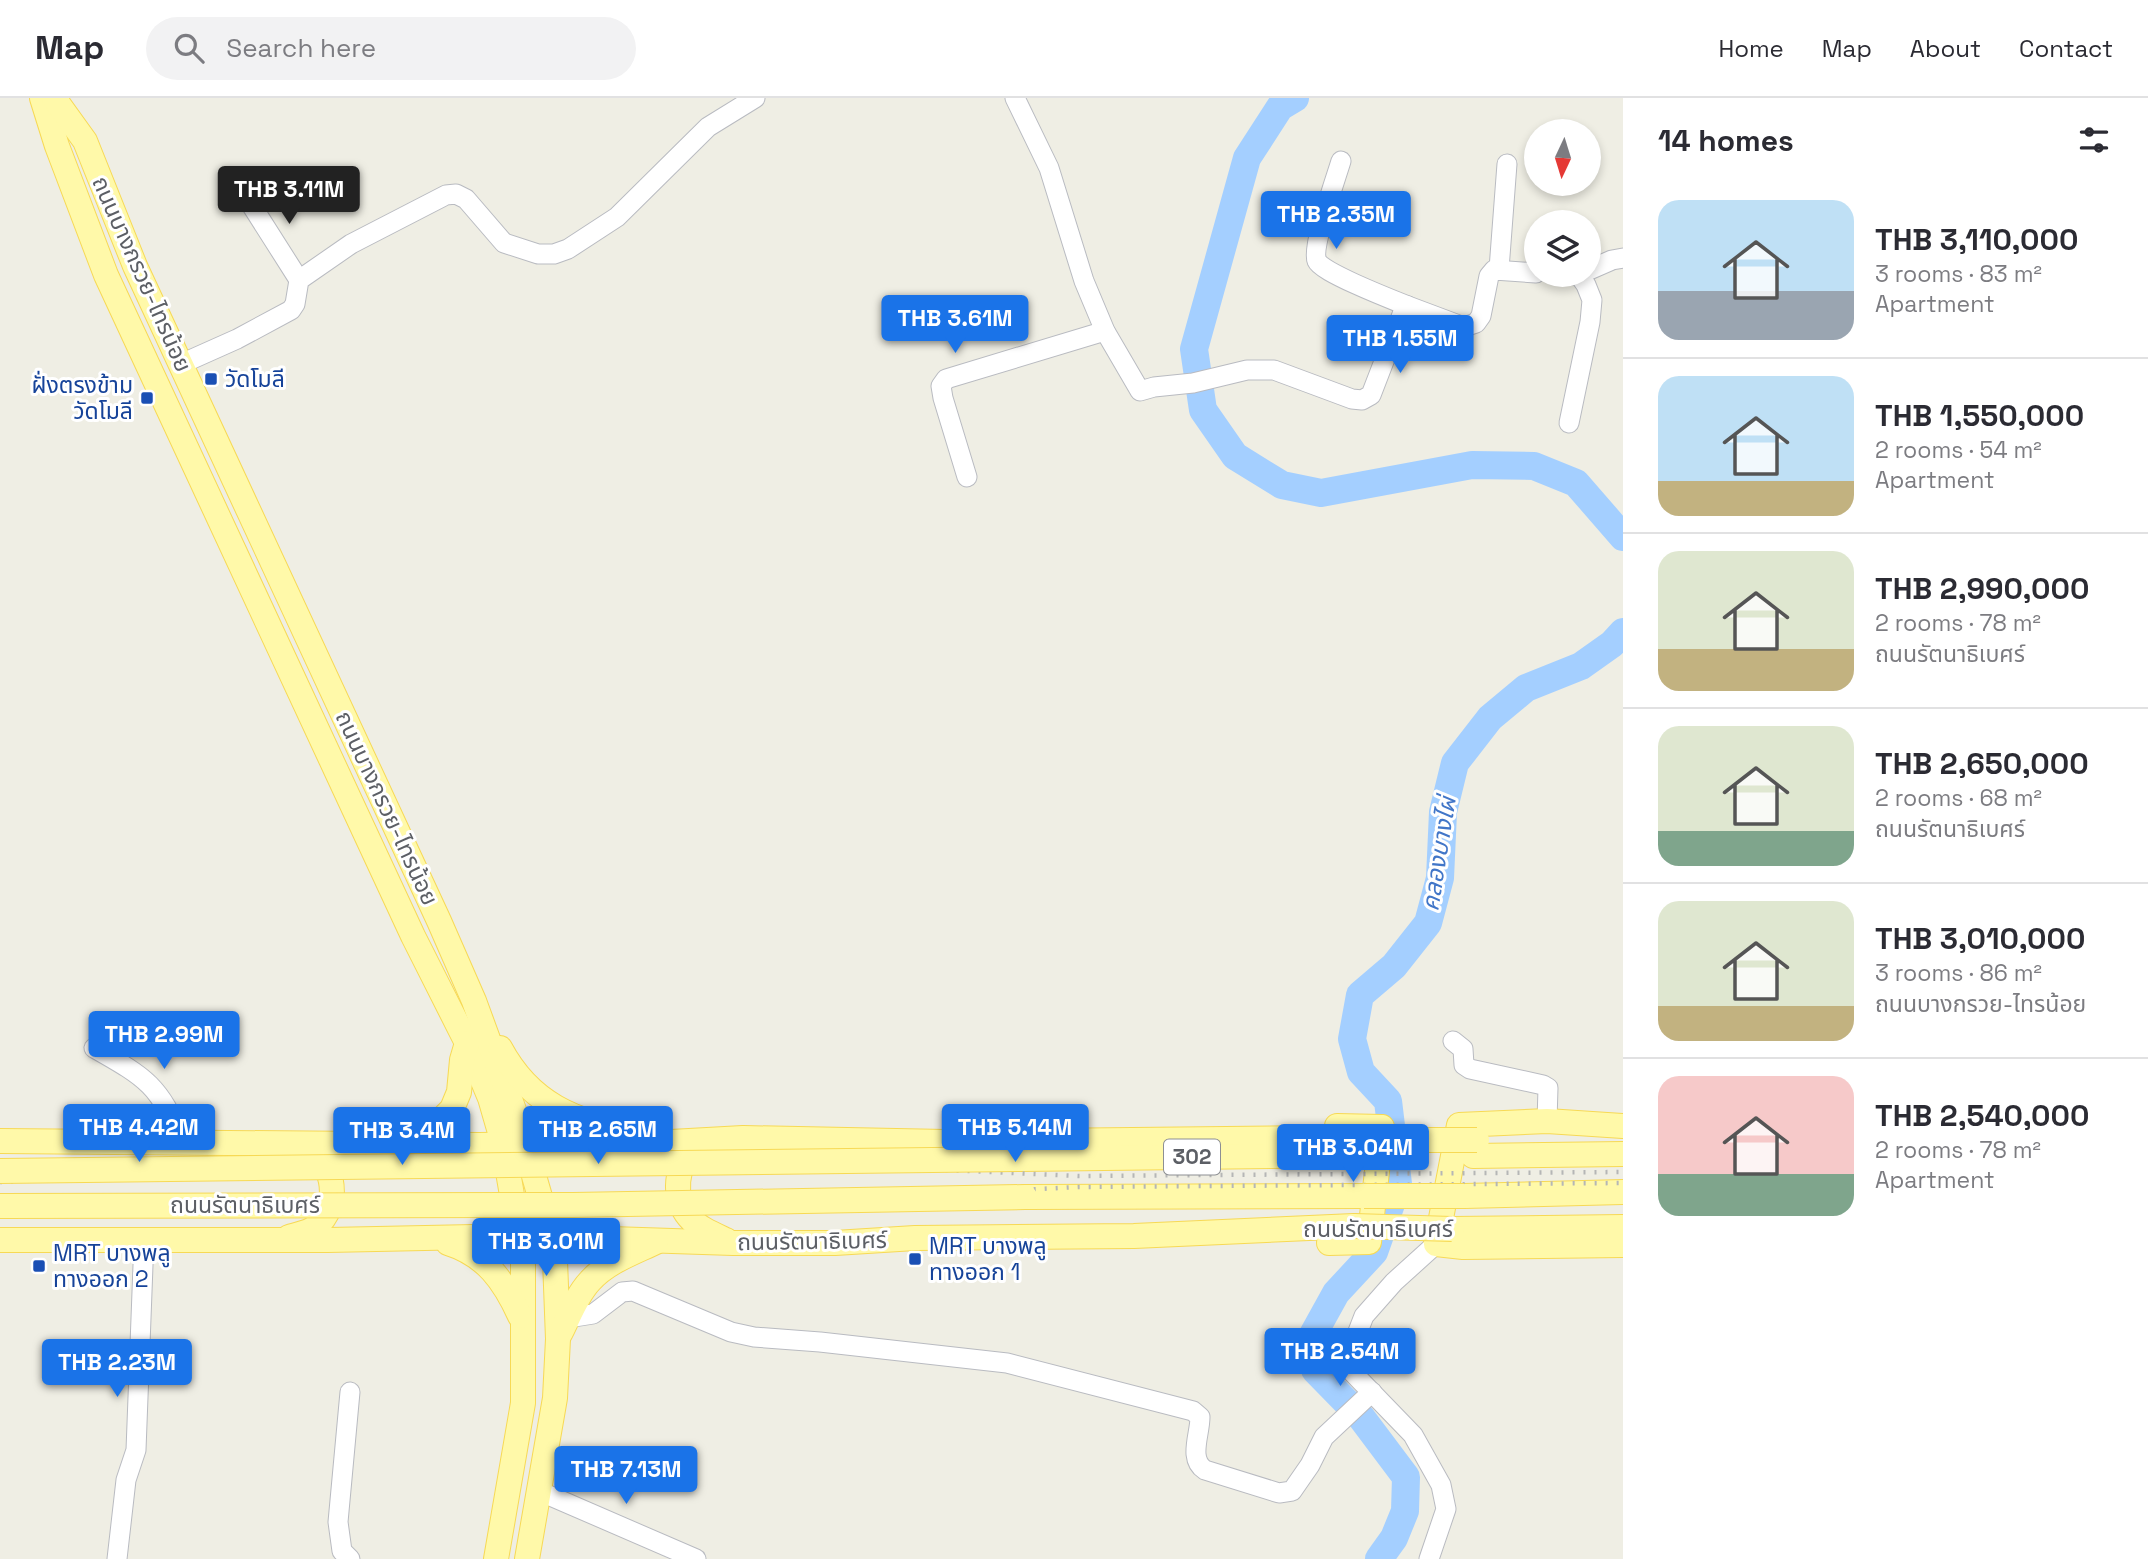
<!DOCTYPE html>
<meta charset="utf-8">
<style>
:root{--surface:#fff;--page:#f2f2f3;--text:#2b2b33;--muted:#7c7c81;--line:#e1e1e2;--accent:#1a73e8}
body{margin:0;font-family:"Space Grotesk","Noto Sans Thai",sans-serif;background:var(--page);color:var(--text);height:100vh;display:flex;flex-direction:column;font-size:26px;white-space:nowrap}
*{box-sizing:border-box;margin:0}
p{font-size:23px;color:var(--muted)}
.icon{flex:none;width:38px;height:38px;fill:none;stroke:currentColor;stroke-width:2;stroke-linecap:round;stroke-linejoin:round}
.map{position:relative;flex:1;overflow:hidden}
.details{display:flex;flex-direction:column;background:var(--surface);width:525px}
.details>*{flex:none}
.needle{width:46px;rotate:184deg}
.fabs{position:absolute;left:1524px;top:21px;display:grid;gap:14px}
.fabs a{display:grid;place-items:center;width:77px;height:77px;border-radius:50%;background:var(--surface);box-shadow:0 4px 10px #0003;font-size:35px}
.price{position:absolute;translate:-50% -60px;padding:0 16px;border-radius:7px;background:var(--accent);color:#fff;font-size:23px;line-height:46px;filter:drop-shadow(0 2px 4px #0008)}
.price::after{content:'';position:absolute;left:50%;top:42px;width:21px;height:16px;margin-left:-10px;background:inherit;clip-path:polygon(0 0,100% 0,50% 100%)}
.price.on{background:#222;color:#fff}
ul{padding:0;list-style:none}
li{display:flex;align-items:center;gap:21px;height:175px;padding:0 35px}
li+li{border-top:2px solid var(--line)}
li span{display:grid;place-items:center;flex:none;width:196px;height:140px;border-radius:21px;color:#555}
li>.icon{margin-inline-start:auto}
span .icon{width:84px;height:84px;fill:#fffc;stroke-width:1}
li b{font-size:30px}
h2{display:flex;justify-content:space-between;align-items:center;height:84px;padding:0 35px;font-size:30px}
header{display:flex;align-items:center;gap:42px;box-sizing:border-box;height:98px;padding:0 35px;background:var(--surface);border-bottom:2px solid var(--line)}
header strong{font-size:33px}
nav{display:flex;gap:38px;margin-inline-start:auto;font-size:24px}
.search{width:490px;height:63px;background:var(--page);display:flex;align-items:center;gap:18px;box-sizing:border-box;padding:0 24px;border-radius:38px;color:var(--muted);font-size:26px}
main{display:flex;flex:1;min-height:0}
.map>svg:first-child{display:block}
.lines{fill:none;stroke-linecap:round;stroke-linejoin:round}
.river{stroke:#a4cfff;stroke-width:28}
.minor-casing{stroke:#b9bbc1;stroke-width:21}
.major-casing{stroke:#f7d955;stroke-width:26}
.minor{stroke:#fff;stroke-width:19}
.major{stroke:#fff9a9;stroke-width:24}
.rail{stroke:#b5b6b6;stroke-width:4.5;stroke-dasharray:2 9;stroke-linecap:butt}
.major-bridge-casing{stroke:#f7d955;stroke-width:26;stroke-linecap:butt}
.major-bridge{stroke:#fff9a9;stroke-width:24}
.transit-dot{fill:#1a4fb4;stroke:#fff;stroke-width:2.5}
.labels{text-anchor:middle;stroke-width:6;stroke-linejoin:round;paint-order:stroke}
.shield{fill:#fff;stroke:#8d8f93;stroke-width:2}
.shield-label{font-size:21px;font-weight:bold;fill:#5c5f65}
.street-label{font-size:23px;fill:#5c5f65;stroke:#fff}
.transit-label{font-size:23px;fill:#164399;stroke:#fff;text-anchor:start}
.water-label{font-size:24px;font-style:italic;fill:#4176c8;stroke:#fff}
</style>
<header>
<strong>Map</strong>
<div class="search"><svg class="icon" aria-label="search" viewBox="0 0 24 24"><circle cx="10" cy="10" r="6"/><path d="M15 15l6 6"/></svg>Search here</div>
<nav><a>Home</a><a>Map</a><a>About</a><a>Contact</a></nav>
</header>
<main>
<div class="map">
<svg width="1623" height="1461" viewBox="0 0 1623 1461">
<rect width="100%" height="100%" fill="#efeee4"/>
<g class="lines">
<!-- river -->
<g class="river">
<polyline points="1295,0 1280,9 1247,60 1194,251 1203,312 1235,358 1282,387 1321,395 1472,367 1534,368 1576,385 1623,439"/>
<polyline points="1379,1461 1394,1440 1405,1413 1406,1379 1361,1319 1315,1272 1310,1242 1336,1195 1374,1154 1398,1086 1388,1003 1361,974 1352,941 1360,897 1394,868 1428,825 1440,780 1443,714 1455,665 1490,620 1526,590 1581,568 1612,546 1623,534"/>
</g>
<!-- minor casing -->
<g class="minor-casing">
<g id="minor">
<polyline points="1015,0 1049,70 1084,183 1105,233 1140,293 1154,289 1193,285 1247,272 1274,272 1352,301 1362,302 1371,297 1403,214 1408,208 1464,229 1476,225 1481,218 1489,178 1494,172 1536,175"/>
<path d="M1341,63C1336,80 1311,150 1317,163C1321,174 1393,202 1408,208"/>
<polyline points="245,97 299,182"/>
<polyline points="1499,171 1507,66"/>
<polyline points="1589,172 1612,162 1623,160"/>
<polyline points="1558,177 1572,177"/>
<polyline points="181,266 237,241 291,212 295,206 299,182 351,146 446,97 456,96 466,101 504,145 538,156 554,156 568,151 617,119 708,29 755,0"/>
<polyline points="1569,325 1590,224 1592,202 1586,187 1579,177"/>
<polyline points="967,379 943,300 941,288 946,281 1105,233"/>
<polyline points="1453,943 1463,951 1464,967 1470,971 1543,987 1548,990 1547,1023"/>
<path d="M94,950C145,979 160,987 182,1043"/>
<path d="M568,1220L593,1216L622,1194L633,1193L731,1234L754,1239L820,1244L1007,1265L1193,1313L1200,1319C1200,1337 1188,1361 1205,1372L1279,1395L1292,1393L1310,1367L1324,1339L1372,1294"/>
<polyline points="350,1294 338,1424 342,1453 350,1461"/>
<polyline points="539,1393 696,1461"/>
<polyline points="117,1461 126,1382 136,1352 144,1141"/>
<polyline points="1429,1461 1446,1411 1441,1387 1413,1337 1353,1275 1350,1254 1364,1218 1394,1184 1436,1146"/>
</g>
</g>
<!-- major casing -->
<g class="major-casing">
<g id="major">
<polyline points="42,0 57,48 106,177 413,838 467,945 490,1000 503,1045 523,1161 523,1305 496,1461"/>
<polyline points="54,0 85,43 135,168 439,823 474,903 518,1023 552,1140 555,1162 558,1241 555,1300 527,1461"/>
<path d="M500,950C531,1008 574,1022 635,1036"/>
<polyline points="1623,1028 1547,1023 1459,1027 1436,1146 1463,1149 1623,1147"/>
<polyline points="405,1040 433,1030 452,1011 459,994 462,962 467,945"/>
<polyline points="0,1043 479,1047 671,1044 743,1040 945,1044 1310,1040 1358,1042"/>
<path d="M696,1050C675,1066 672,1099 689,1119C698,1130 713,1136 726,1142"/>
<polyline points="1473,1058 1623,1056"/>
<polyline points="1021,1061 1343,1057"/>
<polyline points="1464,1098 1623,1094"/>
<polyline points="1025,1099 1364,1098"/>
<polyline points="1452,1131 1623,1129"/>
<path d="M289,1139C296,1137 305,1135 311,1132C339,1115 338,1072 313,1055"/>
<polyline points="0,1142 328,1142 520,1138 733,1145 835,1145 915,1140 1134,1138 1354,1128"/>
<path d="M448,1145C486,1157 504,1183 520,1218"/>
<polyline points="1329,1145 1369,1144 1382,1029 1337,1028"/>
<path d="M560,1236C569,1219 576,1198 590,1183C607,1164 633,1155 656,1144"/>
</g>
</g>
<!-- minor -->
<use href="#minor" class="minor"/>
<!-- major -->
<use href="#major" class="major"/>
<!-- rail -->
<g class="rail">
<polyline points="0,1084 183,1074 880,1069 1078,1078 1623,1074"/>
<polyline points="0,1099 183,1104 881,1099 1078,1089 1623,1085"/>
</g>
<!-- major-bridge casing -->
<g class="major-bridge-casing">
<g id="major-bridge">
<polyline points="1358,1042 1477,1042"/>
<polyline points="0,1073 1021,1061"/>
<polyline points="1364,1098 1464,1098"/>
<polyline points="0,1108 573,1107 1025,1099"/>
<polyline points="1354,1128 1452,1131"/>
</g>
</g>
<!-- major-bridge -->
<use href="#major-bridge" class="major-bridge"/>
</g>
<!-- markers -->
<g class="transit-dot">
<rect x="204" y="274" width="14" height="14" rx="3.5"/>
<rect x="140" y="293" width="14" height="14" rx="3.5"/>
<rect x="908" y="1154" width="14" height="14" rx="3.5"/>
<rect x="32" y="1161" width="14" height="14" rx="3.5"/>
</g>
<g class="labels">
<!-- shield labels -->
<rect class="shield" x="1164" y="1041.5" width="56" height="35" rx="5"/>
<g class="shield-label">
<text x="1192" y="1066">302</text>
</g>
<!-- street labels -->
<g class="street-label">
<text transform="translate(142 176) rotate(66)" y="8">ถนนบางกรวย-ไทรน้อย</text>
<text transform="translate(387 710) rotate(65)" y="8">ถนนบางกรวย-ไทรน้อย</text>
<text x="245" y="1115">ถนนรัตนาธิเบศร์</text>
<text x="1378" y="1139">ถนนรัตนาธิเบศร์</text>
<text transform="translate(812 1143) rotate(-1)" y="8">ถนนรัตนาธิเบศร์</text>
</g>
<!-- transit labels -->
<g class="transit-label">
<text x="225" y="289">วัดโมลี</text>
<text x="133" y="295" text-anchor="end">ฝั่งตรงข้าม<tspan x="133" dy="26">วัดโมลี</tspan></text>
<text x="929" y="1156">MRT บางพลู<tspan x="929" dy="26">ทางออก 1</tspan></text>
<text x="53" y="1163">MRT บางพลู<tspan x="53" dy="26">ทางออก 2</tspan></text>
</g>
<!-- water labels -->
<g class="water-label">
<text transform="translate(1439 756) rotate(-81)" y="8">คลองบางไผ่</text>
</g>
</g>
</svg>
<div class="fabs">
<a><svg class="needle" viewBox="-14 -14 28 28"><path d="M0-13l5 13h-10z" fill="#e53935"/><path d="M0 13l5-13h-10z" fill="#7c7c81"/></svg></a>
<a><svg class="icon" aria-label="layers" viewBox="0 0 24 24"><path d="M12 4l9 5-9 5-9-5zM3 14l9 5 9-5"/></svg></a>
</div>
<b class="price on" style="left:289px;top:128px">THB 3.11M</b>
<b class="price" style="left:1336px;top:153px">THB 2.35M</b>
<b class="price" style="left:955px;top:257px">THB 3.61M</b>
<b class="price" style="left:1400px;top:277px">THB 1.55M</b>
<b class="price" style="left:164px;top:973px">THB 2.99M</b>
<b class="price" style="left:139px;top:1066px">THB 4.42M</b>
<b class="price" style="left:1015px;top:1066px">THB 5.14M</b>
<b class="price" style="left:598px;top:1068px">THB 2.65M</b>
<b class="price" style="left:402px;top:1069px">THB 3.4M</b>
<b class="price" style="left:1353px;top:1086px">THB 3.04M</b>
<b class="price" style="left:546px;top:1180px">THB 3.01M</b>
<b class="price" style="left:1340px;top:1290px">THB 2.54M</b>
<b class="price" style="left:117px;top:1301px">THB 2.23M</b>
<b class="price" style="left:626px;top:1408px">THB 7.13M</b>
</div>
<section class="details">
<h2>14 homes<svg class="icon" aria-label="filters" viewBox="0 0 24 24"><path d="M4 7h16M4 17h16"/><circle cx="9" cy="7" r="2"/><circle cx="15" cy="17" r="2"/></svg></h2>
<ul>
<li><span style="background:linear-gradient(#bfe0f5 65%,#9aa5b1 0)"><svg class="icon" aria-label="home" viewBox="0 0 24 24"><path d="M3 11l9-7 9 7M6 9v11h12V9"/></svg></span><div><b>THB 3,110,000</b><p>3 rooms · 83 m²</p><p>Apartment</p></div></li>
<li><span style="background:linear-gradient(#bfe0f5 75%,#c2b280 0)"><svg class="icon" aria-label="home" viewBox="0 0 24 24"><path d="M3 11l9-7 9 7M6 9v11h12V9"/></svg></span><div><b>THB 1,550,000</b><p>2 rooms · 54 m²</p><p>Apartment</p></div></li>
<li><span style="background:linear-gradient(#dfe7d0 70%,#c2b280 0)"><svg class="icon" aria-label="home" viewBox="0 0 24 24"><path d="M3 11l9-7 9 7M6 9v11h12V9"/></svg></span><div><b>THB 2,990,000</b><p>2 rooms · 78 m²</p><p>ถนนรัตนาธิเบศร์</p></div></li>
<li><span style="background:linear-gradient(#dfe7d0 75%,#7fa58c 0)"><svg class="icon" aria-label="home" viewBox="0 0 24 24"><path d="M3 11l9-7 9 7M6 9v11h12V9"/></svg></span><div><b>THB 2,650,000</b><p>2 rooms · 68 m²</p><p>ถนนรัตนาธิเบศร์</p></div></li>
<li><span style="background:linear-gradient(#dfe7d0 75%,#c2b280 0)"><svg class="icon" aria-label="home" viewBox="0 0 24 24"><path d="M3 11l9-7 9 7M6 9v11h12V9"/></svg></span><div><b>THB 3,010,000</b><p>3 rooms · 86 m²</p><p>ถนนบางกรวย-ไทรน้อย</p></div></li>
<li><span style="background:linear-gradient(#f6c9c9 70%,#7fa58c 0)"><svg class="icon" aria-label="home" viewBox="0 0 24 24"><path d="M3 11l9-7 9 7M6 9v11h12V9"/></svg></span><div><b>THB 2,540,000</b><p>2 rooms · 78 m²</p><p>Apartment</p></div></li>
</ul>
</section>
</main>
